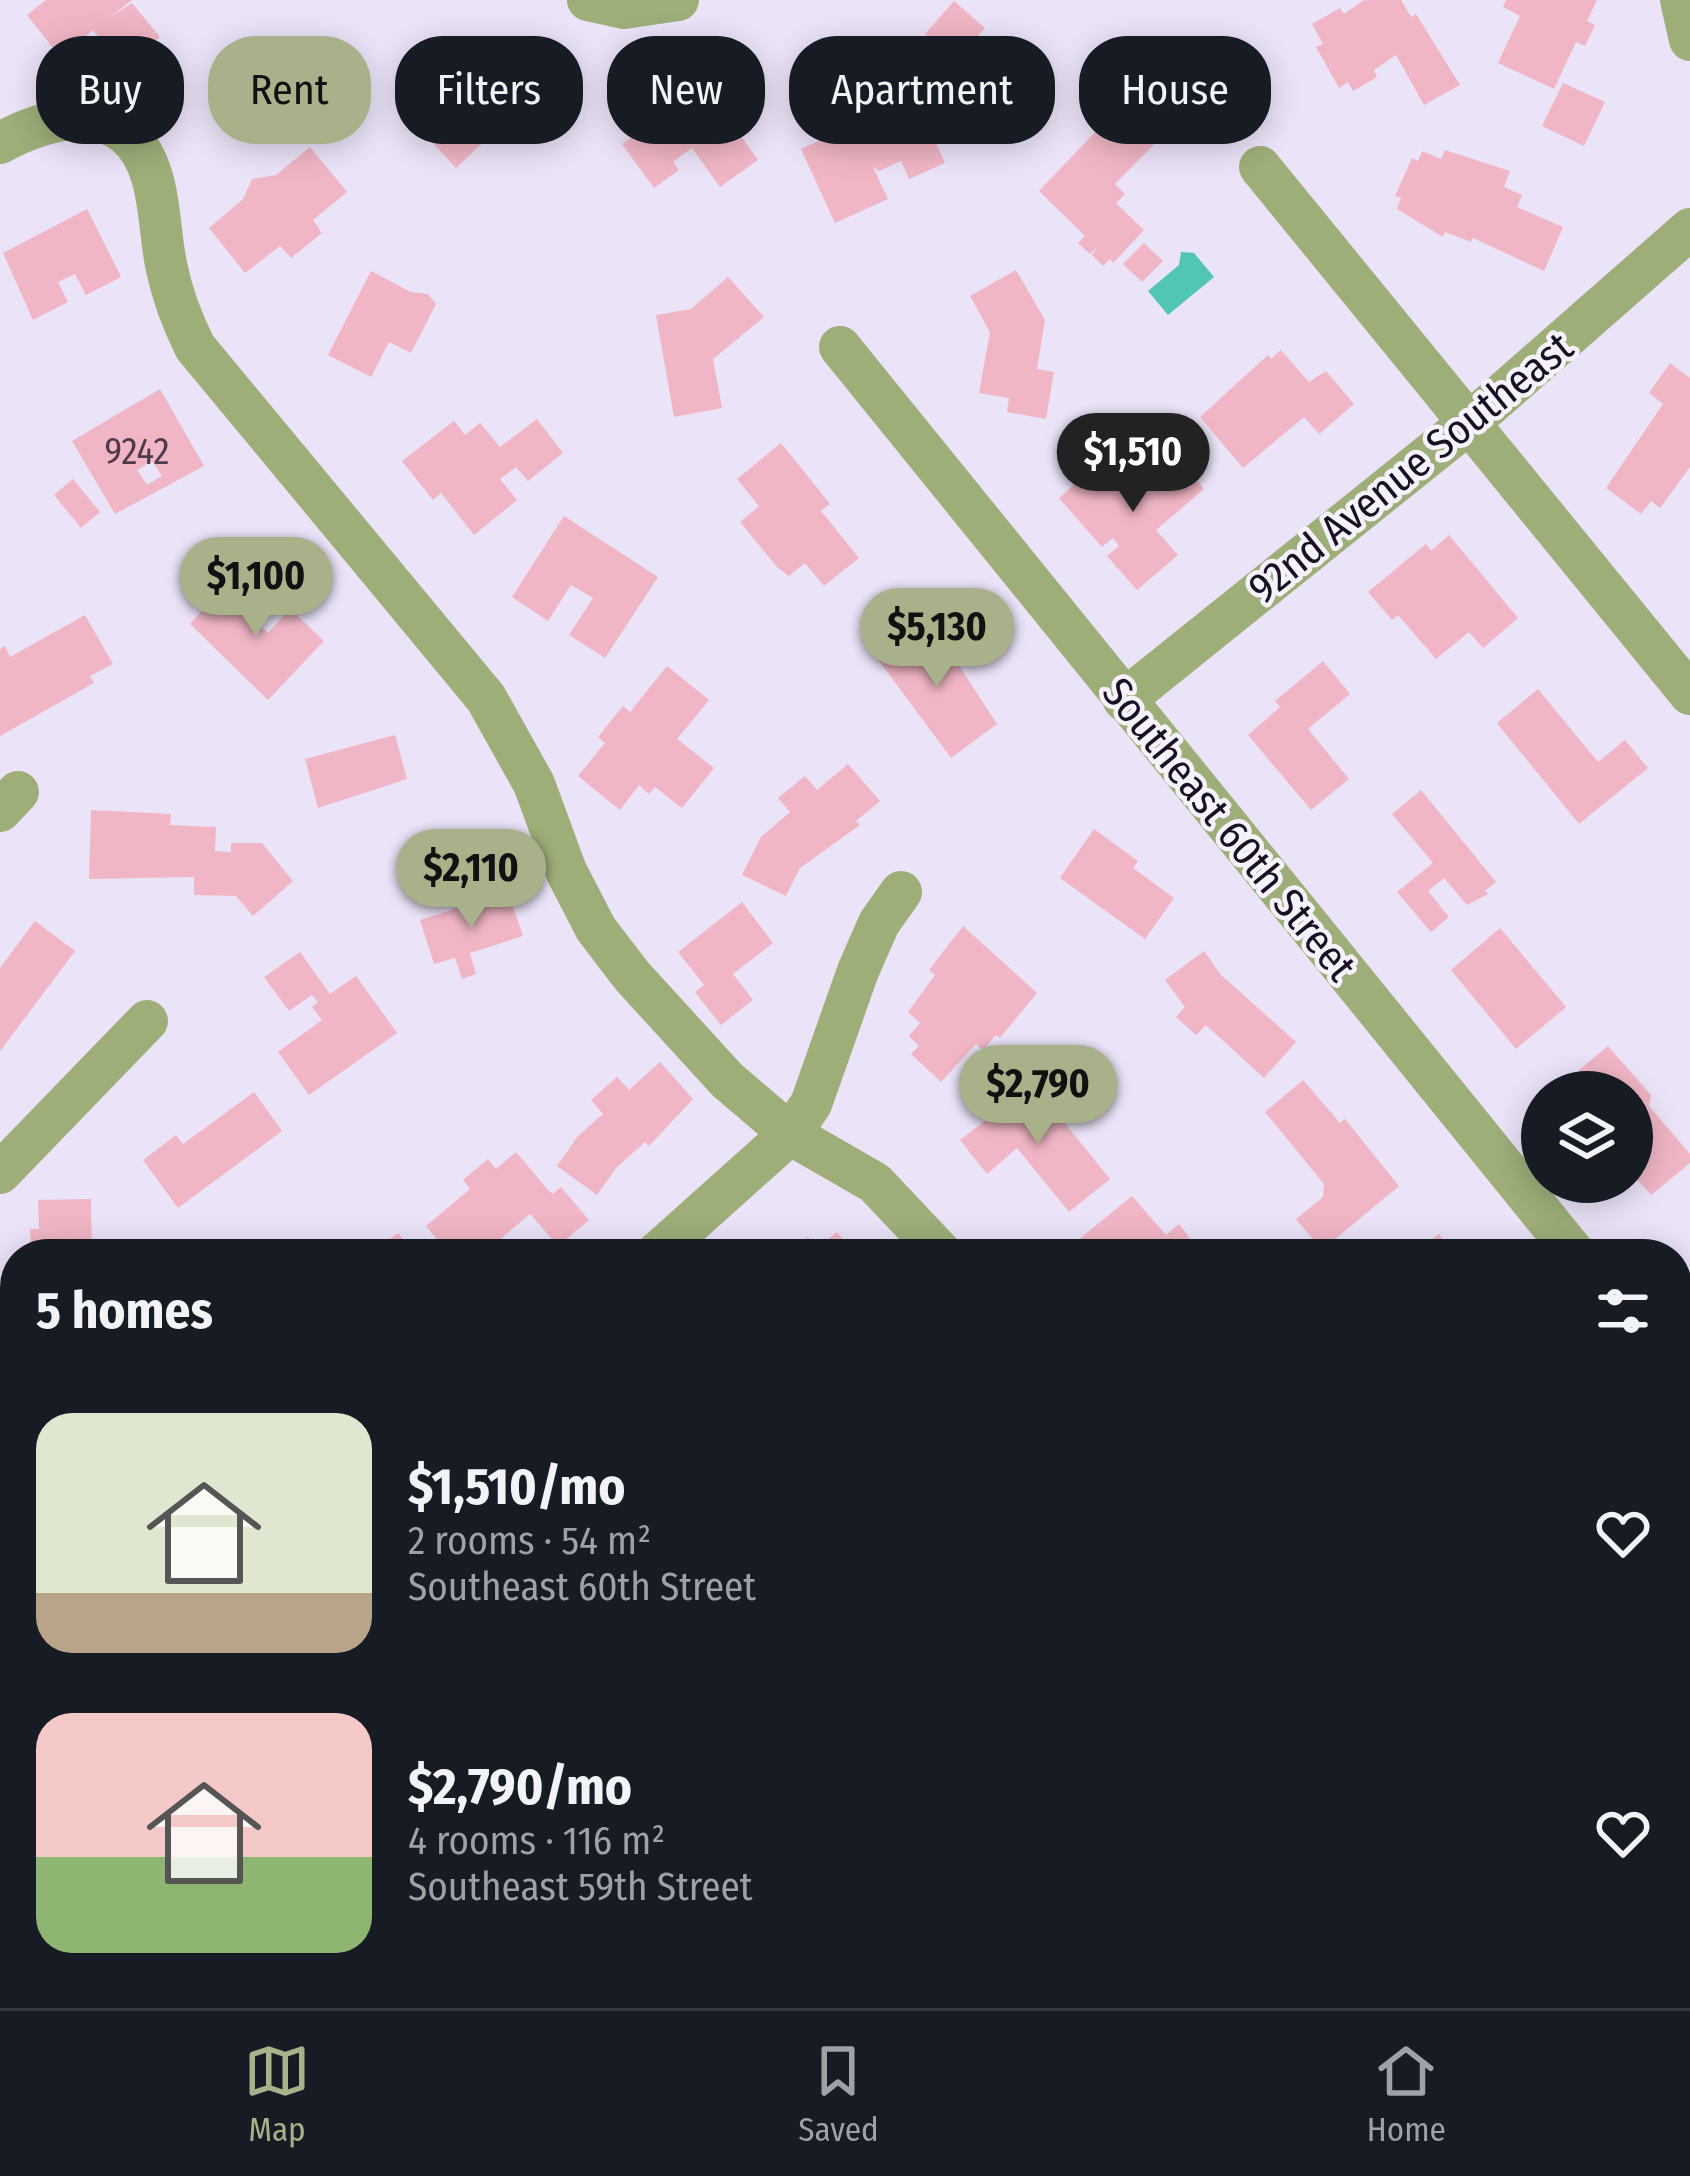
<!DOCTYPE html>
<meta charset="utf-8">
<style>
:root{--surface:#171b24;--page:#242831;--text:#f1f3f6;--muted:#9ea1a6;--line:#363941;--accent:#a8b18a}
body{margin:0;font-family:"Fira Sans Condensed",sans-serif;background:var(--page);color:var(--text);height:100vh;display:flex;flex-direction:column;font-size:45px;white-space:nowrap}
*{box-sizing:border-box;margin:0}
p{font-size:39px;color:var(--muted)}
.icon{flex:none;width:66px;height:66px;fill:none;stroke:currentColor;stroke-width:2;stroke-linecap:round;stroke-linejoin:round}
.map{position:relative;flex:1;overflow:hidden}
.side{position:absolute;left:0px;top:1239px;width:1692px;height:771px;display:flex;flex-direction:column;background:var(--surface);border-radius:48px 48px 0 0;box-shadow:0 6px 30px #0003}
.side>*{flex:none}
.hud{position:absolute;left:36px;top:36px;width:1620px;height:108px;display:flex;gap:24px}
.buttons{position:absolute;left:1521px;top:1071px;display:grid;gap:24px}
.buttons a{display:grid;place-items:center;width:132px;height:132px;border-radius:50%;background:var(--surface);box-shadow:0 6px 30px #0003;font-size:60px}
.price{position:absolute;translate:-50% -102px;padding:0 27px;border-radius:42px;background:var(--accent);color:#111;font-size:39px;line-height:78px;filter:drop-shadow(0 3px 6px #0008)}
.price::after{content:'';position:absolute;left:50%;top:72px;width:36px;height:27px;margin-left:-18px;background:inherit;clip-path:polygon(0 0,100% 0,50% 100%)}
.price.on{background:#222;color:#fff}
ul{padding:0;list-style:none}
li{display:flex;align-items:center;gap:36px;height:300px;padding:0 36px}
li span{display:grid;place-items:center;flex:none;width:336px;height:240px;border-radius:36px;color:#555}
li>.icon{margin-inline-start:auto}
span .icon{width:144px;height:144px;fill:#fffc;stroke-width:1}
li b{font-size:51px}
h2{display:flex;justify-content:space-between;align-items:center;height:144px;padding:0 36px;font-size:51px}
.pill{padding:0 42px;border-radius:48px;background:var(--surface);box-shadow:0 6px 30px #0003;font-size:42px;line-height:108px}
.pill.on{background:var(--accent);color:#111}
.dock{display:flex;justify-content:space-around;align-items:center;height:168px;border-top:3px solid var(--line);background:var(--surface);font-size:33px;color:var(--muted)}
.dock a{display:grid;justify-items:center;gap:6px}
.dock .on{color:var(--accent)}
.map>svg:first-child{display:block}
.water{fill:#51c6b5}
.building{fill:#f1b6c5;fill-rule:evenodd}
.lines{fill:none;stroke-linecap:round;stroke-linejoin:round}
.minor{stroke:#9dae79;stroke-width:42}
.labels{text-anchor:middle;stroke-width:9;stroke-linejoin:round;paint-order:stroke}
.number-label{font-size:36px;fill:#4e3a4b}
.street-label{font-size:42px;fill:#181122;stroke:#f6f2fd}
</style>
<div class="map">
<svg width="1690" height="2008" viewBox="0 0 1690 2008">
<rect width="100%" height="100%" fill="#ebe3f8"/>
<!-- water -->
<polygon class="water" points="1181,252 1194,253 1214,277 1168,315 1148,291 1179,265"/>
<!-- building -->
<g class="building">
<polygon points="46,0 132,0 110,17 132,3 160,37 123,67 93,30 60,57 27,15"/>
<polygon points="1364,0 1401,0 1411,17 1416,14 1460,85 1424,105 1396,55 1374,70 1377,77 1353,91 1348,82 1339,88 1316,47 1323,44 1312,24 1340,8 1344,14"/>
<polygon points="1506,0 1597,0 1587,21 1595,25 1585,46 1576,42 1554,89 1498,63 1520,16 1503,7"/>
<polygon points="954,1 985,28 956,61 925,34"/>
<polygon points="500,44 540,88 456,168 420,129 471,84 464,76"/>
<polygon points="701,80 758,160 720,187 692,148 673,162 679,170 654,188 622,144 644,128 641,124"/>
<polygon points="1563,83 1605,102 1584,146 1542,126"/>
<polygon points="1125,101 1162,136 1115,184 1125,194 1116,203 1144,230 1113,263 1110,259 1103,266 1092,255 1097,247 1090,254 1078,243 1085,236 1039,191"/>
<polygon points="902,102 908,114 916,111 924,126 928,125 945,163 909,179 901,161 879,171 873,167 888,199 835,223 801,149"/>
<polygon points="310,147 347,192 313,220 322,233 291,258 280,246 245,273 209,228 243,199 252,179 276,175"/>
<polygon points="1445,150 1510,171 1504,187 1522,195 1517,207 1563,227 1544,271 1473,238 1471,242 1445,232 1443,237 1397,209 1401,198 1395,196 1412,158 1418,161 1422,151 1441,159"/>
<polygon points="87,209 121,277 86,295 75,274 58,282 68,302 33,320 3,253"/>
<polygon points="1144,243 1163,261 1142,282 1123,264"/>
<polygon points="1016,270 1045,320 1037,369 1054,372 1046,419 1007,412 1009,398 979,393 990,332 970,296"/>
<polygon points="371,271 411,292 428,294 436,304 411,353 389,342 371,377 328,355"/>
<polygon points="728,277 764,317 713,359 722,408 674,417 656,315 691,309"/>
<polygon points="1281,350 1309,382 1326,371 1354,404 1319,434 1304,417 1243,468 1200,417 1268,355 1271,359"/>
<polygon points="1670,363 1690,378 1690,467 1660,508 1651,501 1641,514 1606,488 1663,404 1649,393"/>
<path d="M160,389L204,466L115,514L72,441ZM152,461L162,476L147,485L137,470Z"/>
<polygon points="537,419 563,453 528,481 516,467 500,479 517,500 474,535 441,493 433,500 402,461 454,421 465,435 480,423 500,447"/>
<polygon points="781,443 830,504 821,511 859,558 824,586 805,563 789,576 777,567 740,522 759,506 737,479"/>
<polygon points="1173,453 1204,489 1156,530 1178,555 1137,590 1107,556 1119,546 1113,538 1102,547 1059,498 1101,462 1127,492"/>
<polygon points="73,479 100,512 81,528 54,495"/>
<polygon points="564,516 658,577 605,658 569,635 593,598 571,585 548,621 512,597"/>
<polygon points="1449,535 1518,618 1483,648 1469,632 1436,659 1398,615 1392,620 1368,592 1426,544 1431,551"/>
<polygon points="231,580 266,612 256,622 268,633 290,609 324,641 268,700 190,624"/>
<polygon points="85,615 113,664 90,676 94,683 0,736 0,649 5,646 10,657"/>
<polygon points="917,623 939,653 947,647 997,724 951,758 874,654"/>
<polygon points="1323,661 1350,694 1308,729 1349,779 1311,810 1248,735 1280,707 1275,701"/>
<polygon points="667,666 709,700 677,739 714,768 682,808 655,787 649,794 639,785 620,810 578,776 605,743 598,737 623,706 630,712"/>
<polygon points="1538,689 1598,762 1625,740 1648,768 1579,824 1497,723"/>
<polygon points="395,735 407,779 318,808 305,759"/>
<polygon points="848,764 880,801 856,821 860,825 800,868 786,896 742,875 761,837 790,812 778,798 805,776 817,790"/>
<polygon points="1421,790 1496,882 1485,891 1488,894 1467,905 1444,878 1428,891 1449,917 1431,932 1397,892 1433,863 1392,814"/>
<polygon points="91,810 171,814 170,825 216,827 215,851 231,852 231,843 262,843 293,881 253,916 236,896 194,895 194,877 89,879"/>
<polygon points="1094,829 1138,861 1133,868 1174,898 1145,939 1060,878"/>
<polygon points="508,892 523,936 470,953 476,974 462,979 455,958 434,964 420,920"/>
<polygon points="742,902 773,943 733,974 753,1000 721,1025 695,992 704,985 678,952"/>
<polygon points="35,921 75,951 0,1051 0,968"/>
<polygon points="963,926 1037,993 1000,1038 996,1035 983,1050 976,1044 941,1082 911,1054 919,1046 909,1036 920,1023 908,1012 935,975 929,970"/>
<polygon points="1500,928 1566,1007 1516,1049 1451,970"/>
<polygon points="1204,951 1220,974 1296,1042 1264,1078 1206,1025 1196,1035 1176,1017 1185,1007 1165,980"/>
<polygon points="300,952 330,994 356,976 397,1033 309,1095 278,1052 322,1020 312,1007 318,1002 312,995 289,1011 264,977"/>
<polygon points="1608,1046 1651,1095 1649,1106 1690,1154 1690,1163 1651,1195 1632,1173 1632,1092 1598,1092 1579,1070"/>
<polygon points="660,1062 693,1099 649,1146 645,1142 616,1168 597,1195 557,1166 578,1136 603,1114 591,1100 617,1077 629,1090"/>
<polygon points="1303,1080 1340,1123 1345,1119 1399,1186 1322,1250 1296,1219 1323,1197 1324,1184 1265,1112"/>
<polygon points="1033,1084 1110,1179 1069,1212 1017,1148 987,1174 960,1140"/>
<polygon points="254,1092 282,1131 178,1208 143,1160 176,1135 183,1144"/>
<polygon points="516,1152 548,1190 553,1194 561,1187 589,1220 558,1246 530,1214 491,1247 486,1240 468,1254 449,1254 426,1226 470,1189 463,1180 488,1159 496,1169"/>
<polygon points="1132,1196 1166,1235 1179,1224 1202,1254 1061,1254"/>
<polygon points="91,1199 92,1254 31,1254 30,1229 39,1229 38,1200"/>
<polygon points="837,1232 855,1254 788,1254 808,1237 817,1249"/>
<polygon points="398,1233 414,1254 369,1254"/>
<polygon points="1439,1234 1455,1254 1414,1254"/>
<polygon points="2,1271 15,1271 15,1320 3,1321"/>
<polygon points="0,1463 15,1464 14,1531 0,1529"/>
<polygon points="1690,1581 1690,1667 1677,1651 1677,1591"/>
<polygon points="1690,1876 1690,1903 1677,1917 1677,1894"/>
<polygon points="217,1995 325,1995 325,1998 260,2008 219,2008"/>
<polygon points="1068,1995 1144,1995 1155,2008 1064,2008 1059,2002"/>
<polygon points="1378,1995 1438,1995 1448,2008 1362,2008"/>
</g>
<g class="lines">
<!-- minor -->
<g class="minor">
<polyline points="588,0 624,8 678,0"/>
<polyline points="1681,0 1690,40"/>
<path d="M0,143C56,113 129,99 152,177C161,207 160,239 167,269C173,297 182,321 195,347L486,698L534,784L566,871L596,929L632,976L727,1080L790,1134L875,1183L942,1254"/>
<polyline points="1260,167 1690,694"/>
<polyline points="840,347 1575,1254"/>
<polyline points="1124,700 1469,423 1690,229"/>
<polyline points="0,811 18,792"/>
<polyline points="0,1173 147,1021"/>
<polyline points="656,1254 790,1134 811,1104 858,971 879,923 901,892"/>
<polyline points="1677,1379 1690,1395"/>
<polyline points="0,1607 15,1603"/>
<polyline points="0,1764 15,1787"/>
<polyline points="99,1995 102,2008"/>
<polyline points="923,1995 938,2008"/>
<polyline points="1566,1995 1577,2008"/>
<polyline points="682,2008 745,1995"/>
</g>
</g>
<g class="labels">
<!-- number labels -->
<g class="number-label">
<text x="137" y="464">9242</text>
</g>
<!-- street labels -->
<g class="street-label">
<text transform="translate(1410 467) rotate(-39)" y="15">92nd Avenue Southeast</text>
<text transform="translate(1230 829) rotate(51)" y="15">Southeast 60th Street</text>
</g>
</g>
</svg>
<div class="buttons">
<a><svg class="icon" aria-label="layers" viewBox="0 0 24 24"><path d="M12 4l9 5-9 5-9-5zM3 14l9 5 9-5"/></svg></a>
</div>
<b class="price on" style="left:1133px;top:515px">$1,510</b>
<b class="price" style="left:256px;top:639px">$1,100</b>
<b class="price" style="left:937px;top:690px">$5,130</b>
<b class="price" style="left:471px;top:931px">$2,110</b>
<b class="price" style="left:1038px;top:1147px">$2,790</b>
<div class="hud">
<a class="pill">Buy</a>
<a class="pill on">Rent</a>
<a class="pill">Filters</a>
<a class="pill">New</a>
<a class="pill">Apartment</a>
<a class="pill">House</a>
</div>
<section class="side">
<h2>5 homes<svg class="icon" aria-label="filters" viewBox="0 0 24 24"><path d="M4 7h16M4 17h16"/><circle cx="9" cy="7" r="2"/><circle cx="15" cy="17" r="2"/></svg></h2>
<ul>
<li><span style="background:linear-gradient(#dfe7d0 75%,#b9a48a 0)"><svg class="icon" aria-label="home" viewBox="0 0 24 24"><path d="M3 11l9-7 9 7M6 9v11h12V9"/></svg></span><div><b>$1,510/mo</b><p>2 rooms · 54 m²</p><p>Southeast 60th Street</p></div><svg class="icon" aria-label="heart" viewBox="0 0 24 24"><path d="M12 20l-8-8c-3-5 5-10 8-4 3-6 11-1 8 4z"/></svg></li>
<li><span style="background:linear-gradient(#f6c9c9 60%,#8fb573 0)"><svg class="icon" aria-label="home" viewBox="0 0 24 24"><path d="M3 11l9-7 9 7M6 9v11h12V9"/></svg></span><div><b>$2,790/mo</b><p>4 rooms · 116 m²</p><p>Southeast 59th Street</p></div><svg class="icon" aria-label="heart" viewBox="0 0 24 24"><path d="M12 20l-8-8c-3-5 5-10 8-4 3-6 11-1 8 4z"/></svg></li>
</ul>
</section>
</div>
<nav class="dock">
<a class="on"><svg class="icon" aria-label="map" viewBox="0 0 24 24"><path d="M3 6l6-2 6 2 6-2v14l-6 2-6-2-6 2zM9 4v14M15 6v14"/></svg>Map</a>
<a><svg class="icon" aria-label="saved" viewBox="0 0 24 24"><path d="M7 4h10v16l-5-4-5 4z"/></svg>Saved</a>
<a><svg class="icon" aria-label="home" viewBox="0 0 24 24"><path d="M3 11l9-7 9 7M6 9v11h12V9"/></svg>Home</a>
</nav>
